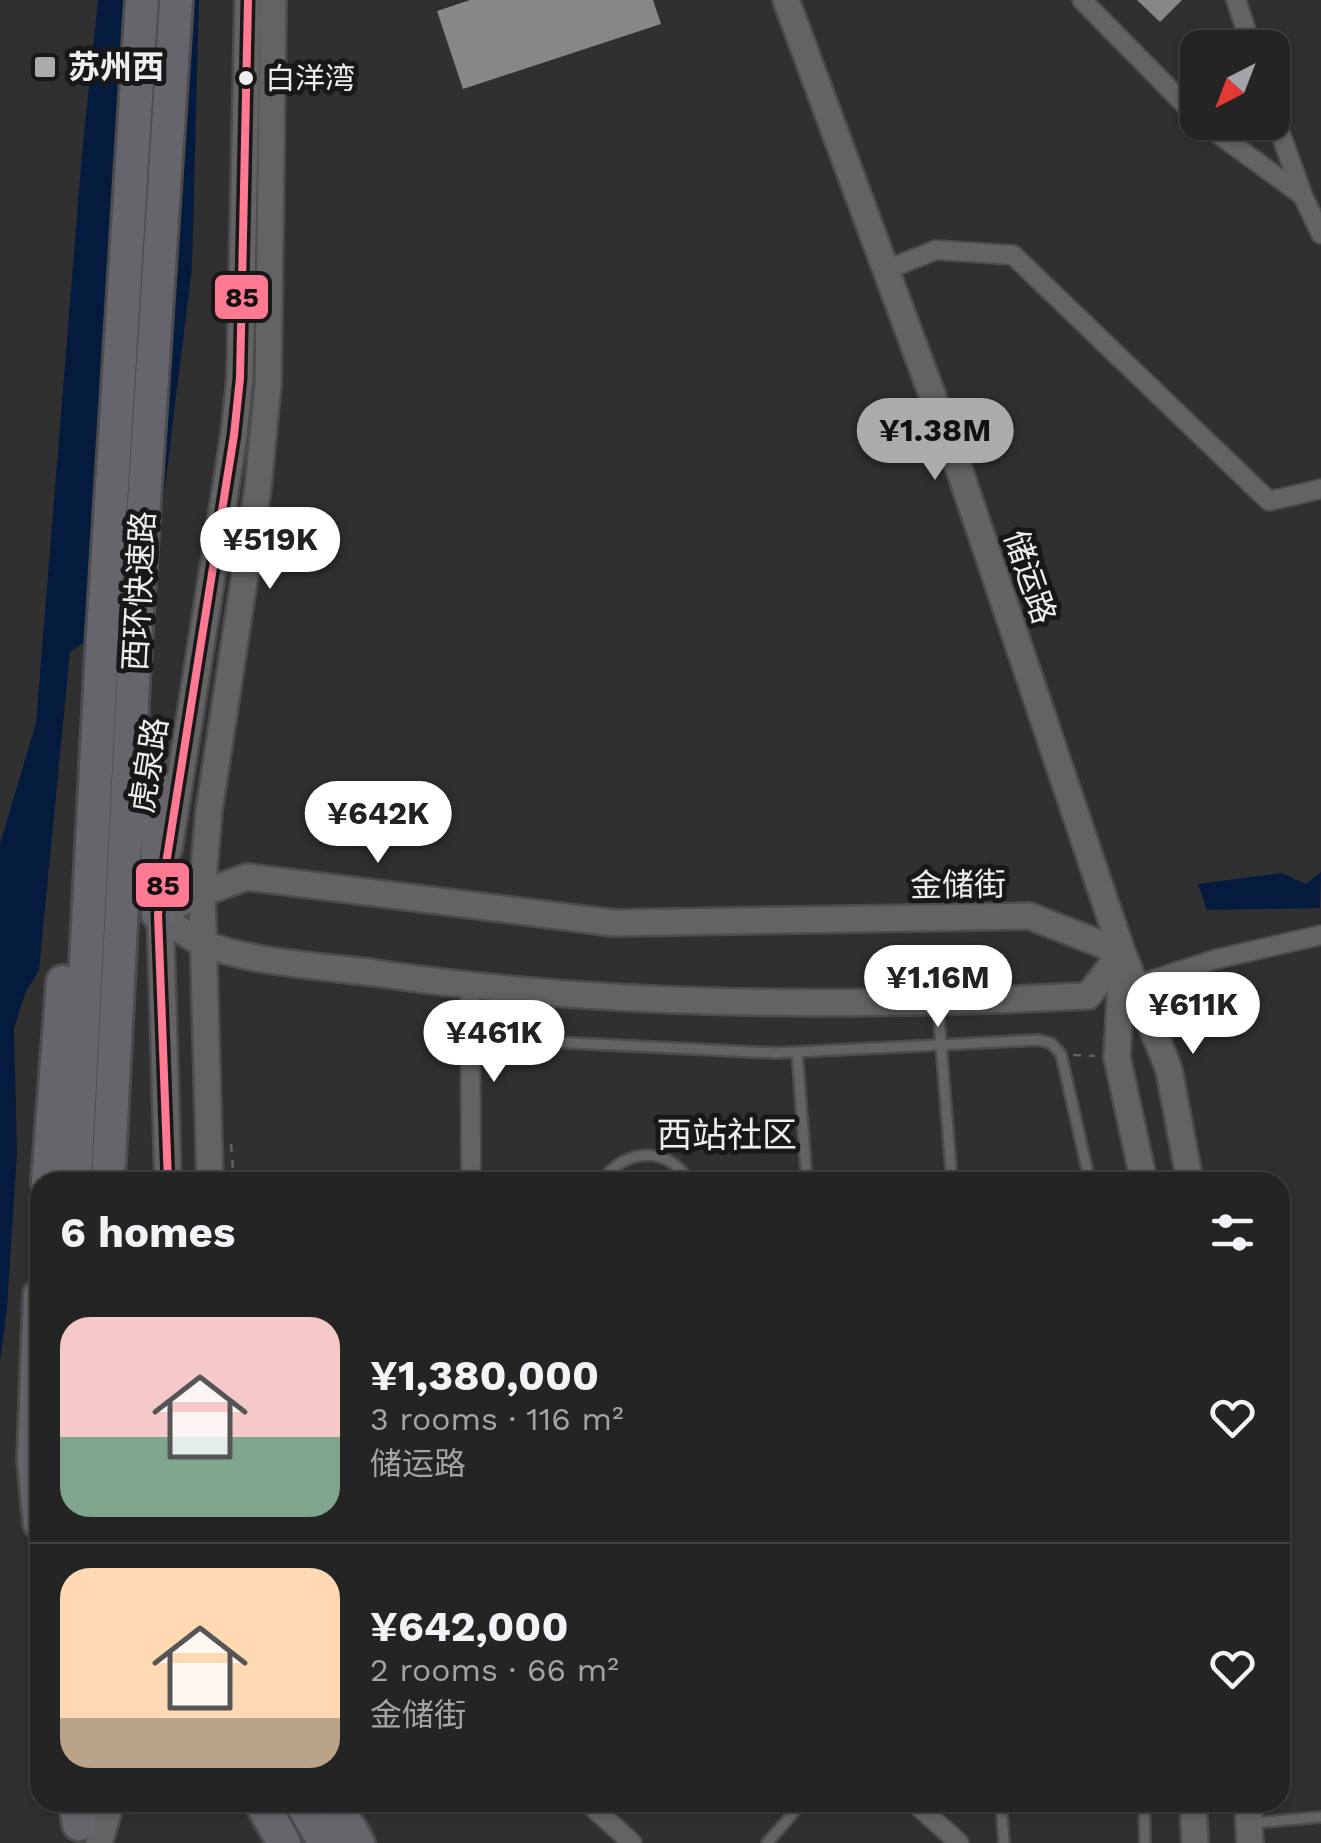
<!DOCTYPE html>
<meta charset="utf-8">
<style>
:root{--surface:#252425;--page:#313032;--text:#f1f3f6;--muted:#a3a4a7;--line:#424142;--accent:#acabac}
body{margin:0;font-family:"Work Sans","Noto Sans SC",sans-serif;background:var(--page);color:var(--text);height:100vh;display:flex;flex-direction:column;font-size:38px;white-space:nowrap}
*{box-sizing:border-box;margin:0}
p{font-size:32px;color:var(--muted)}
.icon{flex:none;width:55px;height:55px;fill:none;stroke:currentColor;stroke-width:2;stroke-linecap:round;stroke-linejoin:round}
.map{position:relative;flex:1;overflow:hidden}
.panel{position:absolute;left:30px;top:1172px;width:1260px;height:640px;display:flex;flex-direction:column;background:var(--surface);border-radius:30px;box-shadow:0 2px 8px #0004,0 0 0 2px var(--line)}
.panel>*{flex:none}
.needle{width:65px;rotate:222deg}
.buttons{position:absolute;left:1180px;top:30px;display:grid;gap:20px}
.buttons a{display:grid;place-items:center;width:110px;height:110px;border-radius:20px;background:var(--surface);box-shadow:0 2px 8px #0004,0 0 0 2px var(--line);font-size:50px}
.price{position:absolute;translate:-50% -85px;padding:0 22px;border-radius:35px;background:#fff;color:#222;font-size:32px;line-height:65px;filter:drop-shadow(0 2px 5px #0008)}
.price::after{content:'';position:absolute;left:50%;top:60px;width:30px;height:22px;margin-left:-15px;background:inherit;clip-path:polygon(0 0,100% 0,50% 100%)}
.price.active{background:var(--accent);color:#111}
ul{padding:0;list-style:none}
li{display:flex;align-items:center;gap:30px;height:250px;padding:0 30px}
li+li{border-top:2px solid var(--line)}
li span{display:grid;place-items:center;flex:none;width:280px;height:200px;border-radius:30px;color:#555}
li>.icon{margin-inline-start:auto}
span .icon{width:120px;height:120px;fill:#fffc;stroke-width:1}
li b{font-size:42px}
h2{display:flex;justify-content:space-between;align-items:center;height:120px;padding:0 30px;font-size:42px}
.map>svg:first-child{display:block}
.water{fill:#051b3d}
.building{fill:#888788}
.lines{fill:none;stroke-linecap:round;stroke-linejoin:round}
.lane-casing{stroke:#4c4b4d;stroke-width:14}
.street-casing{stroke:#4c4b4d;stroke-width:22}
.secondary-casing{stroke:#4c4b4d;stroke-width:30}
.highway-casing{stroke:#4c4b4d;stroke-width:38}
.path{stroke:#626162;stroke-width:2.5;stroke-dasharray:8 8;stroke-linecap:butt}
.lane{stroke:#646364;stroke-width:9}
.street{stroke:#646364;stroke-width:18}
.secondary{stroke:#646364;stroke-width:25}
.highway{stroke:#67656c;stroke-width:32}
.bus-1-casing{stroke:#191819;stroke-width:15}
.bus-1{stroke:#fe7a93;stroke-width:8}
.poi-dot{fill:#acabac;stroke:#191819;stroke-width:4}
.bus-dot{fill:#eeedef;stroke:#191819;stroke-width:4}
.labels{text-anchor:middle;stroke-width:10;stroke-linejoin:round;paint-order:stroke}
.bus-label{font-size:30px;fill:#eeedef;stroke:#191819;text-anchor:start}
.poi-label{font-size:32px;font-weight:bold;fill:#eeedef;stroke:#191819;text-anchor:start}
.street-label{font-size:32px;fill:#eeedef;stroke:#191819}
.neighbourhood-label{font-size:35px;fill:#eeedef;stroke:#191819}
.line-badge{stroke:#191819;stroke-width:4}
.pale-badge-label{font-size:28px;text-anchor:middle;font-weight:bold;fill:#111}
</style>
<div class="map">
<svg width="1321" height="1843" viewBox="0 0 1321 1843">
<rect width="100%" height="100%" fill="#313031"/>
<!-- water -->
<g class="water">
<polygon points="98,0 199,0 192,268 151,600 70,652 39,970 25,994 14,1028 17,1153 7,1308 0,1362 0,844 36,723 82,154"/>
<polygon points="1321,872 1320,908 1207,910 1198,884 1282,873 1306,884"/>
</g>
<!-- building -->
<g class="building">
<polygon points="470,0 653,0 661,24 463,89 437,11"/>
<polygon points="1137,0 1182,0 1160,22"/>
</g>
<g class="lines">
<!-- lane casing -->
<g class="lane-casing">
<g id="lane">
<polyline points="938,1006 952,1182"/>
<polyline points="470,1038 775,1053 1039,1040 1051,1043 1061,1054 1090,1182"/>
<polyline points="797,1052 807,1182"/>
<polyline points="688,1180 702,1178 709,1182"/>
<path d="M601,1182C624,1148 668,1145 690,1182"/>
<polyline points="1001,1802 1004,1843"/>
<polyline points="1144,1802 1145,1843"/>
<polyline points="1252,1823 1321,1817"/>
<polyline points="767,1843 803,1802"/>
</g>
</g>
<!-- street casing -->
<g class="street-casing">
<g id="street">
<polyline points="1082,0 1198,118"/>
<polyline points="1236,0 1252,48"/>
<polyline points="1272,110 1303,196 1321,234"/>
<polyline points="1202,122 1302,195"/>
<polyline points="886,270 936,250 1013,255 1269,501 1321,489"/>
<polyline points="1136,985 1217,959 1321,935"/>
<polyline points="470,987 471,1182"/>
<polyline points="587,1802 632,1843"/>
<polyline points="914,1802 959,1843"/>
</g>
</g>
<!-- secondary casing -->
<g class="secondary-casing">
<g id="secondary">
<polyline points="786,0 953,451 1122,952 1169,1070 1190,1182"/>
<polyline points="169,849 234,435 240,378 248,0"/>
<path d="M247,877L614,923L1029,916L1122,952L1088,996C850,1007 611,1008 375,973C324,966 249,963 203,943C187,937 172,923 158,914L202,893Z"/>
<polyline points="160,904 168,1182"/>
<polyline points="1122,962 1117,1057 1144,1182"/>
<polyline points="210,1182 202,893 209,811 258,488 268,384 273,0"/>
<polyline points="1193,1802 1195,1843"/>
<polyline points="1248,1802 1250,1843"/>
<polyline points="99,1843 111,1802"/>
</g>
</g>
<!-- highway casing -->
<g class="highway-casing">
<g id="highway">
<polyline points="144,735 157,808 158,914"/>
<polyline points="48,1182 63,982"/>
<polyline points="75,1182 102,650 142,0"/>
<polyline points="108,1182 135,643 176,0"/>
<polyline points="40,1295 34,1460 40,1523"/>
<polyline points="75,1802 79,1824"/>
<polyline points="261,1802 284,1843"/>
<polyline points="301,1802 325,1843"/>
<polyline points="334,1802 358,1843"/>
</g>
</g>
<!-- path -->
<g class="path">
<polyline points="1073,1055 1095,1056"/>
<polyline points="231,1144 234,1182"/>
<polyline points="131,1814 143,1802"/>
</g>
<!-- lane -->
<use href="#lane" class="lane"/>
<!-- street -->
<use href="#street" class="street"/>
<!-- secondary -->
<use href="#secondary" class="secondary"/>
<!-- highway -->
<use href="#highway" class="highway"/>
<!-- bus-1 casing -->
<g class="bus-1-casing">
<polyline id="bus-1" points="168,1182 158,914 234,435 240,378 248,0"/>
</g>
<!-- bus-1 -->
<use href="#bus-1" class="bus-1"/>
</g>
<!-- markers -->
<rect class="poi-dot" x="33" y="55" width="24" height="24" rx="5"/>
<circle class="bus-dot" cx="246" cy="78" r="9"/>
<g class="labels">
<!-- bus labels -->
<g class="bus-label">
<text x="265" y="89">白洋湾</text>
</g>
<!-- poi labels -->
<g class="poi-label">
<text x="68" y="78">苏州西</text>
</g>
<!-- street labels -->
<g class="street-label">
<text transform="translate(1030 577) rotate(71)" y="11">储运路</text>
<text transform="translate(139 591) rotate(-87)" y="11">西环快速路</text>
<text transform="translate(149 765) rotate(-81)" y="11">虎泉路</text>
<text transform="translate(958 885) rotate(-1)" y="11">金储街</text>
</g>
<!-- neighbourhood labels -->
<g class="neighbourhood-label">
<text x="727" y="1147">西站社区</text>
</g>
</g>
<g class="line-badge">
<rect x="213" y="273" width="57" height="48" rx="10" fill="#fe7a93"/>
<rect x="134" y="861" width="57" height="48" rx="10" fill="#fe7a93"/>
</g>
<g class="pale-badge-label">
<text x="242" y="307">85</text>
<text x="163" y="895">85</text>
</g>
</svg>
<div class="buttons">
<a><svg class="needle" viewBox="-14 -14 28 28"><path d="M0-13l5 13h-10z" fill="#e53935"/><path d="M0 13l5-13h-10z" fill="#a3a4a7"/></svg></a>
</div>
<b class="price active" style="left:935px;top:483px">¥1.38M</b>
<b class="price" style="left:270px;top:592px">¥519K</b>
<b class="price" style="left:378px;top:866px">¥642K</b>
<b class="price" style="left:938px;top:1030px">¥1.16M</b>
<b class="price" style="left:1193px;top:1057px">¥611K</b>
<b class="price" style="left:494px;top:1085px">¥461K</b>
<section class="panel">
<h2>6 homes<svg class="icon" aria-label="filters" viewBox="0 0 24 24"><path d="M4 7h16M4 17h16"/><circle cx="9" cy="7" r="2"/><circle cx="15" cy="17" r="2"/></svg></h2>
<ul>
<li><span style="background:linear-gradient(#f6c9c9 60%,#7fa58c 0)"><svg class="icon" aria-label="home" viewBox="0 0 24 24"><path d="M3 11l9-7 9 7M6 9v11h12V9"/></svg></span><div><b>¥1,380,000</b><p>3 rooms · 116 m²</p><p>储运路</p></div><svg class="icon" aria-label="heart" viewBox="0 0 24 24"><path d="M12 20l-8-8c-3-5 5-10 8-4 3-6 11-1 8 4z"/></svg></li>
<li><span style="background:linear-gradient(#ffd9b3 75%,#b9a48a 0)"><svg class="icon" aria-label="home" viewBox="0 0 24 24"><path d="M3 11l9-7 9 7M6 9v11h12V9"/></svg></span><div><b>¥642,000</b><p>2 rooms · 66 m²</p><p>金储街</p></div><svg class="icon" aria-label="heart" viewBox="0 0 24 24"><path d="M12 20l-8-8c-3-5 5-10 8-4 3-6 11-1 8 4z"/></svg></li>
</ul>
</section>
</div>
